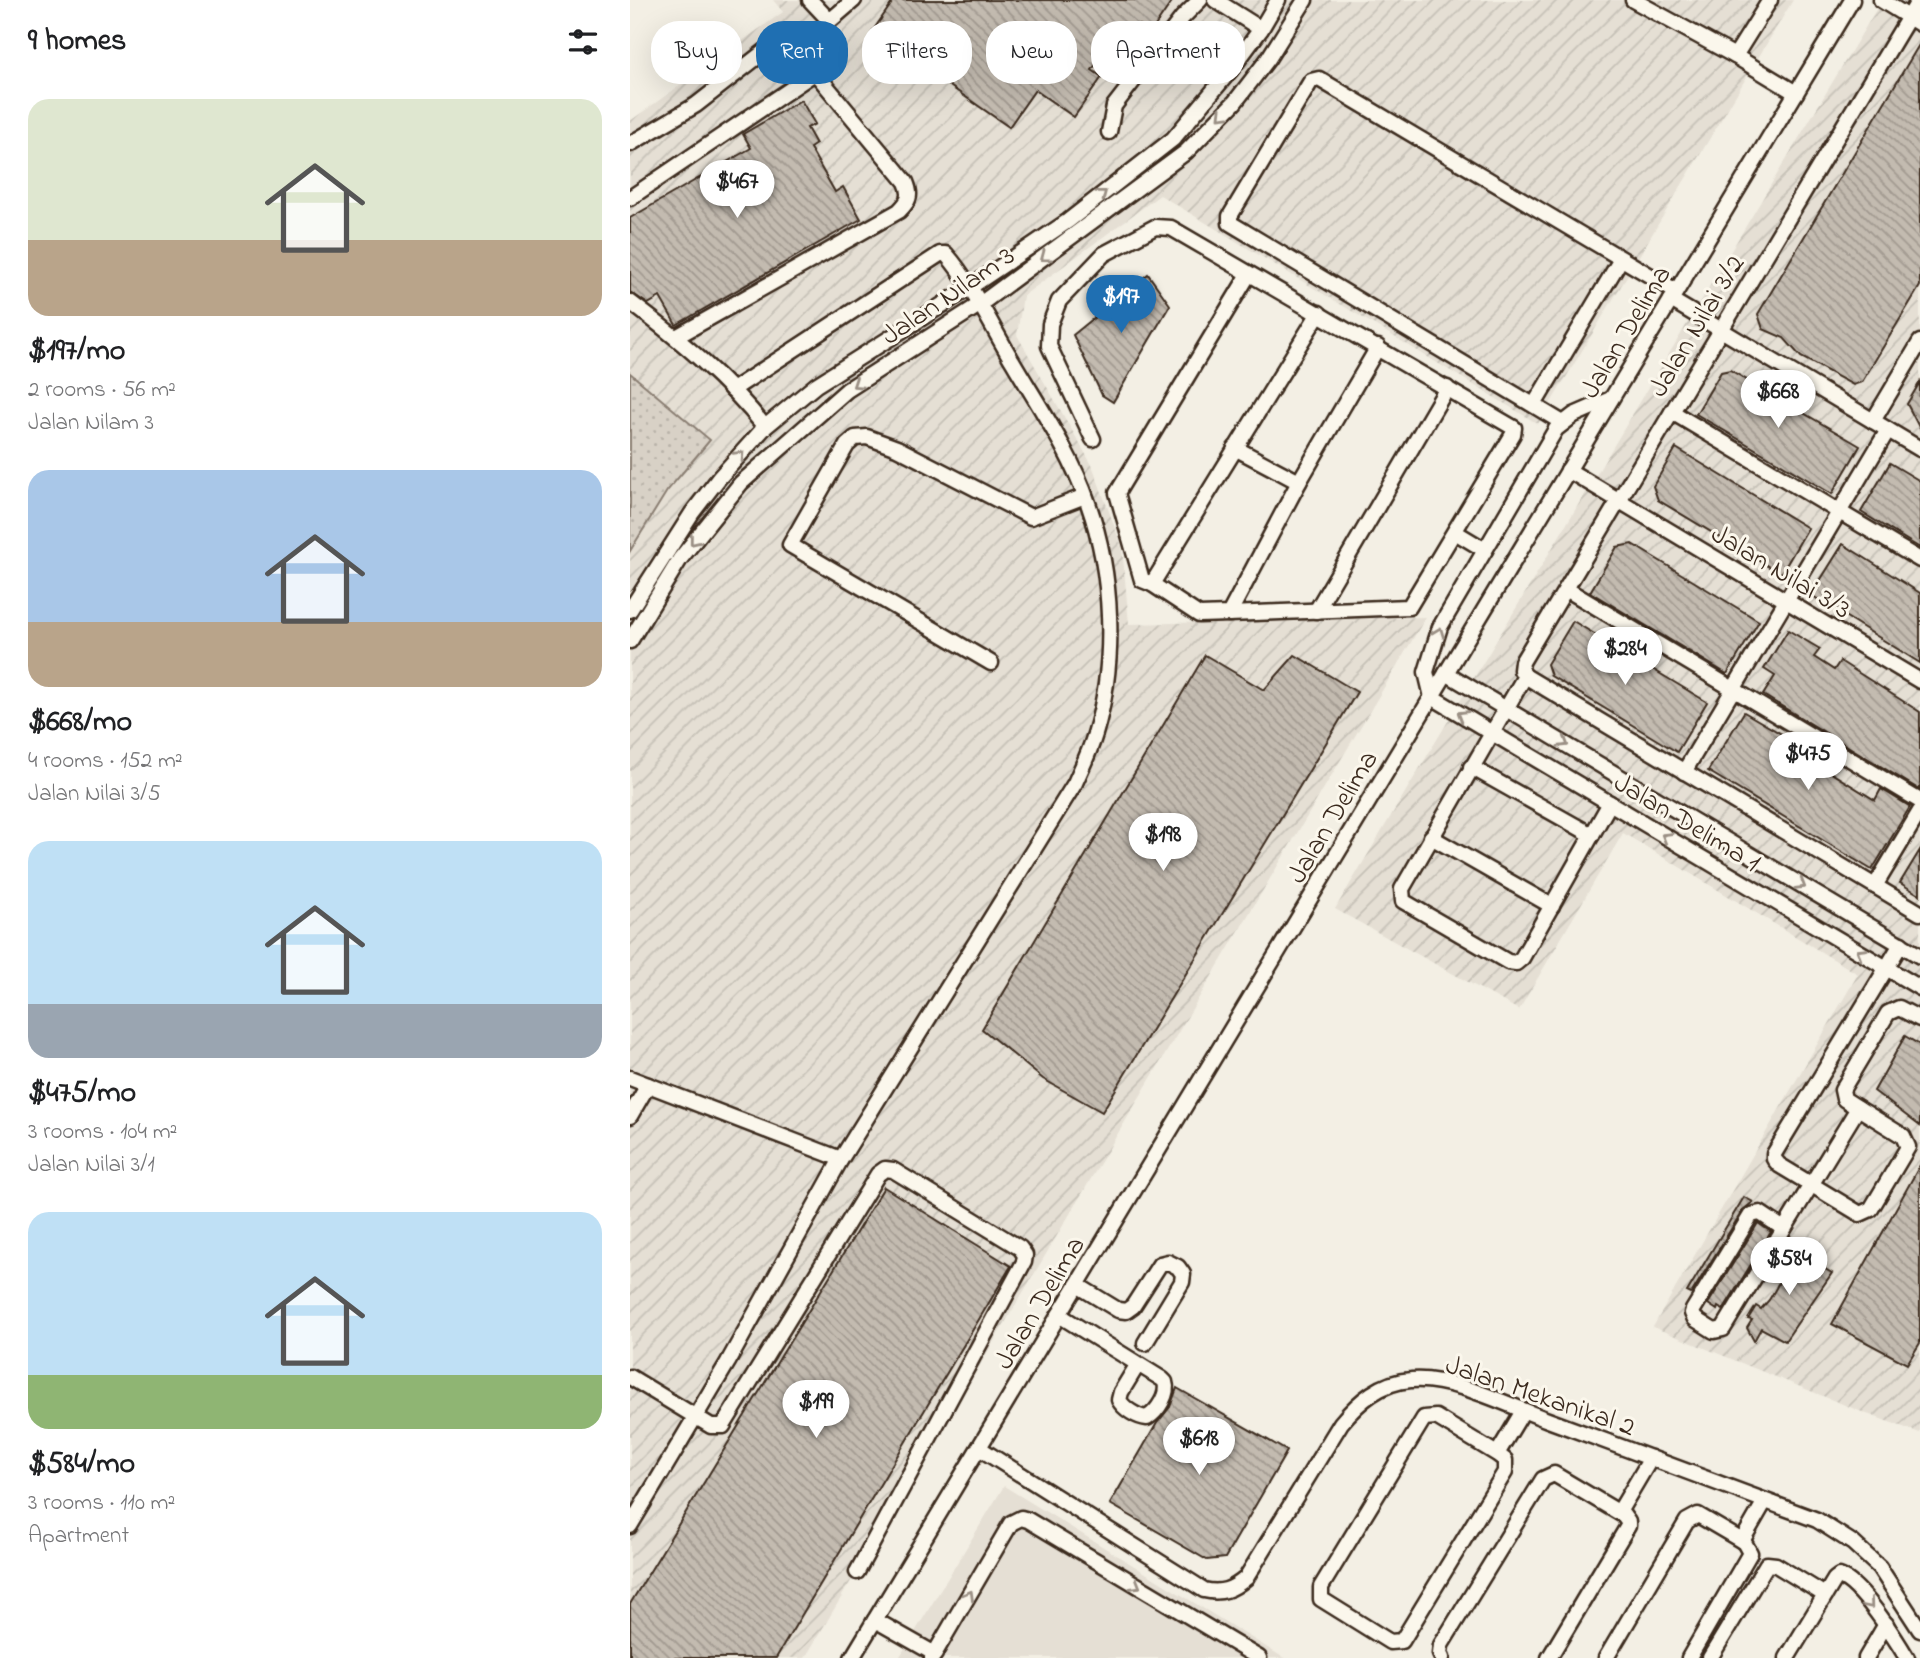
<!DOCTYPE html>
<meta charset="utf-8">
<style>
:root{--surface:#fff;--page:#f2f2f2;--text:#202124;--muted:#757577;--accent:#1f6fb2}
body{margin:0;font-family:"Indie Flower",sans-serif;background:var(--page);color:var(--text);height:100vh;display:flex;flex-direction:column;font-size:26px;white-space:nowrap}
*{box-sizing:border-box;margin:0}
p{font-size:23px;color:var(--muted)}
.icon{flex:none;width:38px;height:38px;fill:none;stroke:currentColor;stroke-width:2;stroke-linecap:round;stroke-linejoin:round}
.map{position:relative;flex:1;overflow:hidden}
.details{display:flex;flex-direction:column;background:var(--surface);width:630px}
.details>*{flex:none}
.top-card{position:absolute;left:21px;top:21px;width:665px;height:63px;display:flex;gap:14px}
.price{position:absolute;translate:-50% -60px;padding:0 16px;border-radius:24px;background:#fff;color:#222;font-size:23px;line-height:46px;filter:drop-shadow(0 2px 4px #0008)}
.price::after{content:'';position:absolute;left:50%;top:42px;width:21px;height:16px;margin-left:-10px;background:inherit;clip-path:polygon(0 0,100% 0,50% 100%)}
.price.current{background:var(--accent);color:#fff}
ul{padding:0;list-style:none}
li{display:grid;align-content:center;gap:14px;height:371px;padding:0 28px}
li span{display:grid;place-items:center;height:217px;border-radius:21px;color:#555}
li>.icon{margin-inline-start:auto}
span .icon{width:126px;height:126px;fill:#fffc;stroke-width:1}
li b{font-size:30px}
h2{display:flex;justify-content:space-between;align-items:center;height:84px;padding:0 28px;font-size:30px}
.chip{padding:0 24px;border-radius:28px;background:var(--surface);box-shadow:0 7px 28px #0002;font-size:24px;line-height:63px}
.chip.current{background:var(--accent);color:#fff}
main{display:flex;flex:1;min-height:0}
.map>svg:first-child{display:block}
.built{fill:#e5dfd4}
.industrial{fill:url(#industrial-furrows)}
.grass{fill:url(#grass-dots);stroke:#8a7e72;stroke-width:2}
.building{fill:url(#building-back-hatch);stroke:#3b2a1e;stroke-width:2}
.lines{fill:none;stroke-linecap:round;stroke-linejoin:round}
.minor-casing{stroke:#3b2a1e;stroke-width:19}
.minor{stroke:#fbf7ec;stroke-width:14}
.oneway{stroke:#9b9085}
.labels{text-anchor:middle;stroke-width:6;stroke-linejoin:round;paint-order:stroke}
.street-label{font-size:28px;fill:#3b2a1e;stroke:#fbf7ec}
</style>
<main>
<section class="details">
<h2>9 homes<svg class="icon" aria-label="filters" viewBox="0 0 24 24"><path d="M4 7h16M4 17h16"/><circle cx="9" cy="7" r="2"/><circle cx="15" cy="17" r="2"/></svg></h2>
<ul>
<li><span style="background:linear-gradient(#dfe7d0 65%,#b9a48a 0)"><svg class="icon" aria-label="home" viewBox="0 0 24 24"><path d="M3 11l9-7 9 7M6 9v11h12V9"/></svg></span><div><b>$197/mo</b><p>2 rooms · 56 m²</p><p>Jalan Nilam 3</p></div></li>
<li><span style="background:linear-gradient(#a9c7e8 70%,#b9a48a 0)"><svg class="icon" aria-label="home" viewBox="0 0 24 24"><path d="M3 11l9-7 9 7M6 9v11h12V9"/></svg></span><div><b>$668/mo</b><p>4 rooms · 152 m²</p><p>Jalan Nilai 3/5</p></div></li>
<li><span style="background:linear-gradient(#bfe0f5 75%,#9aa5b1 0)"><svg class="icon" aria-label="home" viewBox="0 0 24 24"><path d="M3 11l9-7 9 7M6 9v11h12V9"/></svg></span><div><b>$475/mo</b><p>3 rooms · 104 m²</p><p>Jalan Nilai 3/1</p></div></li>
<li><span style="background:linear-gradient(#bfe0f5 75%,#8fb573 0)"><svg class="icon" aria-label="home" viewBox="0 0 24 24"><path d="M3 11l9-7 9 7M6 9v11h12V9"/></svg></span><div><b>$584/mo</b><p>3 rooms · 110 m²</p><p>Apartment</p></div></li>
</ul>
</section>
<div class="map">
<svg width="1290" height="1658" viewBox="0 0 1290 1658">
<defs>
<pattern id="industrial-furrows" width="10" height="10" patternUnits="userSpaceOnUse" patternTransform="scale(1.75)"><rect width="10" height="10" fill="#e5dfd4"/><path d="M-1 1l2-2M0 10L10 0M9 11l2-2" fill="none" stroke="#c5c0b6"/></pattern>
<pattern id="grass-dots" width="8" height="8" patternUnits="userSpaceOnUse" patternTransform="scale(1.75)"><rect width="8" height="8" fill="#d8d1c6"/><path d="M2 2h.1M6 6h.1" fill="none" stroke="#bab4aa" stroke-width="1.8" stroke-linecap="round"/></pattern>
<pattern id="building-back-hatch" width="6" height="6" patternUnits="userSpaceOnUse" patternTransform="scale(1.75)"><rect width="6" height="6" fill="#c3bbb0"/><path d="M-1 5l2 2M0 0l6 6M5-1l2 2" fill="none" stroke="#a0988f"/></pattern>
</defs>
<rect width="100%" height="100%" fill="#f3efe4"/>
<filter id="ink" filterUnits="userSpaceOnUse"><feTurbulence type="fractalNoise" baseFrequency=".0143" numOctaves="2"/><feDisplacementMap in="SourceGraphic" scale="14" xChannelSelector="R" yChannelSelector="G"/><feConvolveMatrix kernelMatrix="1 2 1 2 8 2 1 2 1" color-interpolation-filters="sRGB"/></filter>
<g filter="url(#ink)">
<!-- built -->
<polygon class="built" points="374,1486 654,1658 269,1658"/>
<!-- industrial -->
<g class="industrial">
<polygon points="143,0 1163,0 908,424 530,195 393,296 387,335 462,465 492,547 499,624 796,617 175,1658 0,1658 0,121 153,12"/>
<polygon points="1252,0 1290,0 1290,1433 1237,1414 1023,1327 1228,974 993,833 889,1010 705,909"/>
</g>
<!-- grass -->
<polygon class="grass" points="0,373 80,440 37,491 0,551"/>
<!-- building -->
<g class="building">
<polygon points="264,0 543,0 521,32 510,25 486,59 475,51 462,70 472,77 444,117 405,90 379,127 242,32"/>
<polygon points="1290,43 1290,286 1232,382 1223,385 1171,357 1154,338 1133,329 1128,314"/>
<polygon points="171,100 185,124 177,128 186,144 180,148 205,192 213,187 231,219 46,325 30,297 18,304 0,292 0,218 121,148 113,134"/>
<polygon points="518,274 540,305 483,402 472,395 443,335"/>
<polygon points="1100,370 1230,446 1202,494 1066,414 1091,372"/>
<polygon points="1290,382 1290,429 1277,404"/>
<polygon points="1046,448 1178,528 1151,574 1028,500 1023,486"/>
<polygon points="1260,463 1290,481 1290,548 1231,512"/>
<polygon points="1002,544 1129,621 1097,674 960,592 987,547"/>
<polygon points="1213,544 1290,593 1290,663 1181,595"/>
<polygon points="943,621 1077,702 1047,752 921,676 917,664"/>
<polygon points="1158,630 1190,649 1184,657 1204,670 1210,661 1290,712 1290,790 1133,695 1145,676 1134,669"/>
<polygon points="575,655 634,690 665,655 727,692 472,1112 413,1079 352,1029"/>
<polygon points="1114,712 1160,739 1156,745 1245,800 1251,789 1279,806 1280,807 1242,870 1078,771"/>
<polygon points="1290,850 1290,895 1270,883"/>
<polygon points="1275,1036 1290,1045 1290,1126 1244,1091"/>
<polygon points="1290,1165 1290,1343 1277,1364 1202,1324"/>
<polygon points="254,1187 381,1266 378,1271 146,1658 0,1658 0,1604"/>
<polygon points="1114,1197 1123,1202 1113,1210 1061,1294 1057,1292"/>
<polygon points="1128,1223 1141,1232 1093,1310 1088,1307 1087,1310 1078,1304"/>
<polygon points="1165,1252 1202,1273 1155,1341 1131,1328 1124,1341 1117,1328 1122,1320 1118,1319 1126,1306 1131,1309 1139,1300 1146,1288 1155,1269 1145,1262 1151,1253 1160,1259"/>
<polygon points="547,1388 657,1451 595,1558 577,1560 480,1504 527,1423 540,1407"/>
</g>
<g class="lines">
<!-- minor casing -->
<g class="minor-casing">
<g id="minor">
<polyline points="180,0 196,17 202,19 224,0"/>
<polyline points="585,0 631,29"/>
<polyline points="1003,0 1105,56 1166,93"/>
<polyline points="1251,0 1290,24"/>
<polyline points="1105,56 1140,0"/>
<polyline points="479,132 484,106 552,18 570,0"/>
<polyline points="0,144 66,105 158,33"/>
<path d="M0,198L183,74L188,76L276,182C282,196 279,201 269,211L46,337"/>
<polyline points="619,274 487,493 512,580 522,584 569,615 599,614 669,482 748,347"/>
<polyline points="1041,300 1290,449"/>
<path d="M0,302C49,339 97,379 135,427"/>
<polyline points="904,405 991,259"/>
<polyline points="1042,412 1290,560"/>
<polyline points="1243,421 1290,342"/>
<polyline points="933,423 600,223 600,216 681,81 689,79 1046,291"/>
<polyline points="463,439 419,346 420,324 429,301 474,254 525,227 541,228 884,428 883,434 779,607 599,614"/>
<polyline points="605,448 669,482"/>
<polyline points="938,470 1290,681"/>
<polyline points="825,532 855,550"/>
<polyline points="522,584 689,313"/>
<polyline points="936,589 1290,801"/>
<polyline points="0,610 62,513 89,478 135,427 186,385 339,288 438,221 543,139 600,71 631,29 648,0"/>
<polyline points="686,611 817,388"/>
<polyline points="0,641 50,559 111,483 217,390 349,305 556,152 605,102 638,59 675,0"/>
<polyline points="361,663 160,545 217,445 225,438 237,437 267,448 401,517 455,496"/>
<polyline points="816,673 1290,956"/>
<polyline points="895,676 891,670 892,662 1289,0"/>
<polyline points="895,676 772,889 773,901 878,962 886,963 892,958 980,803"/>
<polyline points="895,676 1290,913"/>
<polyline points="802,697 1290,988"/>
<polyline points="802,697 796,672 810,627 926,429 944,415 981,399"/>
<polyline points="841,767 962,835"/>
<polyline points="1054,772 1258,430"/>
<polyline points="801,837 922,906"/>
<polyline points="1245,886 1290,811"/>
<polyline points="0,1078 211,1159"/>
<polyline points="1228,1108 1273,1136 1278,1147 1241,1209 1230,1214 1149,1165 1144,1159 1144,1154 1271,944"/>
<polyline points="0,1116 18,1085"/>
<polyline points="1154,1229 1130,1213 1121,1215 1063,1310 1062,1313 1065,1319 1084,1331 1093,1329 1228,1108 1214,1099 1212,1090 1258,1013 1269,1008 1290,1019"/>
<polyline points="447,1285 488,1310 496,1311 503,1306 530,1264 538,1262 548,1267 553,1274 552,1282 515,1343"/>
<path d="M429,1315L532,1379L535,1382C539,1394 528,1411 517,1418C507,1417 494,1409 489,1400L491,1392L508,1364"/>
<polyline points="0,1377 81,1426 93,1426 248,1174 255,1169 263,1170 390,1248 395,1255 394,1262 227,1572"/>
<path d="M349,1448L574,1590C591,1594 602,1590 616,1578L711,1423C729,1401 751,1382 781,1380C821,1376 880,1406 918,1420C1008,1453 1098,1487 1187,1520L1223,1543L1249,1567L1290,1630"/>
<polyline points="867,1454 806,1417 794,1418 691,1587 691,1599 760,1642 772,1641 875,1472 875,1460 867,1454 893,1411"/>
<polyline points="989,1512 1021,1458"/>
<path d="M0,1526L98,1362L211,1159L445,783C452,767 460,751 465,734C487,661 483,574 458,503C441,453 410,408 383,362C363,329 341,282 316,254H310L102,390"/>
<polyline points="1112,1541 1135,1501"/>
<polyline points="245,1620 305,1654"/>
<polyline points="222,1658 1222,0"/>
<polyline points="302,1658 381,1523 391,1518 398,1520 629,1658"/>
<polyline points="812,1658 810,1654 811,1645 913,1479 924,1474 993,1515 998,1522 998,1526 919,1658"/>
<polyline points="976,1658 1057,1521 1068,1515 1114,1542 1120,1553 1059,1658"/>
<polyline points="1080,1658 1137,1564 1146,1565 1195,1595"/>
<path d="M1157,1658L1205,1579L1209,1576C1230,1582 1265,1638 1277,1658"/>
<polyline points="1236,1658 1256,1624"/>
</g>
</g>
<!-- minor -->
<use href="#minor" class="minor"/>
</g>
<!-- one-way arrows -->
<defs><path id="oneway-chevron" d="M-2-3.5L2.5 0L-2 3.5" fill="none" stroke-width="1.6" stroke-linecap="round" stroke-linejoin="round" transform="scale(1.75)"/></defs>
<g class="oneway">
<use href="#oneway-chevron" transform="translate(592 115) rotate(135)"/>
<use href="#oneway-chevron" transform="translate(472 194) rotate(-38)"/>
<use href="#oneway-chevron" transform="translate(415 257) rotate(143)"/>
<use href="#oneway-chevron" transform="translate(227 384) rotate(146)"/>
<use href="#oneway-chevron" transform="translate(110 455) rotate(-47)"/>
<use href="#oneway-chevron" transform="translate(64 541) rotate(129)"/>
<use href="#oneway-chevron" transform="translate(809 632) rotate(-69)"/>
<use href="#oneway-chevron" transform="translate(832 715) rotate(-149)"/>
<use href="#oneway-chevron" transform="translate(934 743) rotate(31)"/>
<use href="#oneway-chevron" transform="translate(1036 837) rotate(-149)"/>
<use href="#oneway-chevron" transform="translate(1171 885) rotate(31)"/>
<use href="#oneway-chevron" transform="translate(1231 953) rotate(-149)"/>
<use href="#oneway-chevron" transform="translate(506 1585) rotate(31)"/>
<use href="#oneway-chevron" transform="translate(339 1595) rotate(-60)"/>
<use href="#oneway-chevron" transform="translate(1239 1604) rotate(50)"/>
</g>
</g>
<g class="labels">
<!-- street labels -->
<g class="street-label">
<text transform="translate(317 294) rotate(-34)" y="10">Jalan Nilam 3</text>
<text transform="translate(1065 325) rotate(-59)" y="10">Jalan Nilai 3/2</text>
<text transform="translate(994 331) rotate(-59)" y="10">Jalan Delima</text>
<text transform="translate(1152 570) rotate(31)" y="10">Jalan Nilai 3/3</text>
<text transform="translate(701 816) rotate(-59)" y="10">Jalan Delima</text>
<text transform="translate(1058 821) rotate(31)" y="10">Jalan Delima 1</text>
<text transform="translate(408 1302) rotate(-59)" y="10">Jalan Delima</text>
<text transform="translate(911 1394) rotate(19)" y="10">Jalan Mekanikal 2</text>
</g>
</g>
</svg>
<b class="price" style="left:107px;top:220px">$467</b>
<b class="price current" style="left:491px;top:335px">$197</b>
<b class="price" style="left:1148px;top:430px">$668</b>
<b class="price" style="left:995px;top:687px">$284</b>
<b class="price" style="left:1178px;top:792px">$475</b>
<b class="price" style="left:533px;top:873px">$198</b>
<b class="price" style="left:1159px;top:1297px">$584</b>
<b class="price" style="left:186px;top:1440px">$199</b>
<b class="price" style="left:569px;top:1477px">$618</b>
<div class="top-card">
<a class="chip">Buy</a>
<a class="chip current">Rent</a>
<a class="chip">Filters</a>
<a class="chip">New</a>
<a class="chip">Apartment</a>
</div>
</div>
</main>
